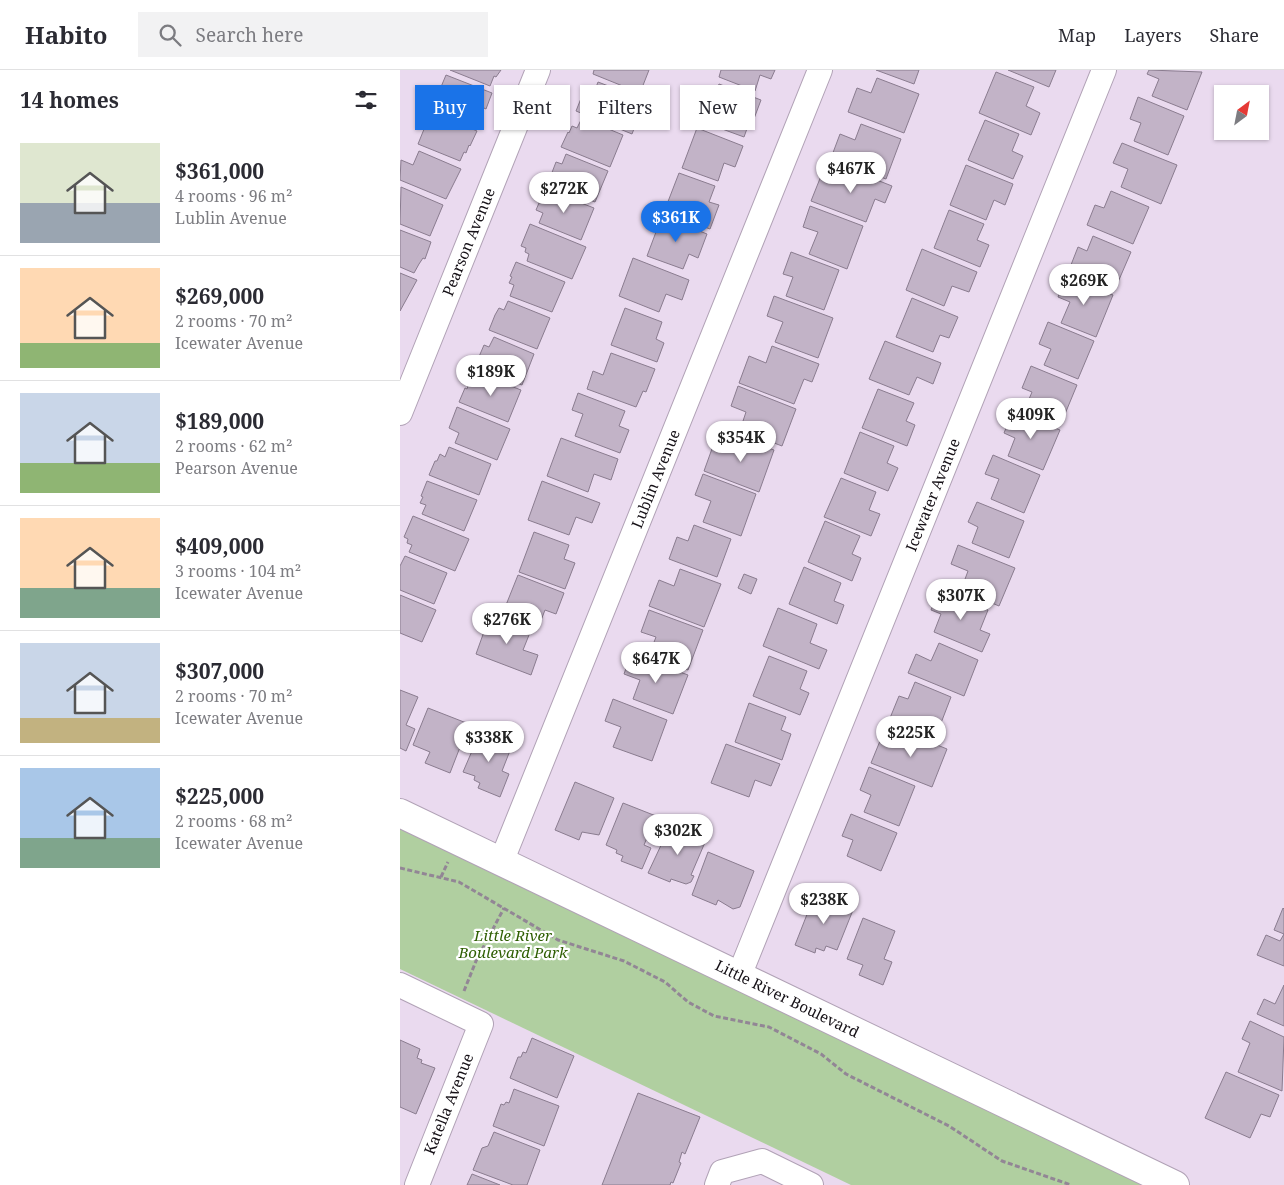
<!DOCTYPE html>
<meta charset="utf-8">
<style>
:root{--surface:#fff;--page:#f2f2f3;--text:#2b2b33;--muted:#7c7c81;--line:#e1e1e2;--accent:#1a73e8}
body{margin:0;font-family:"Noto Serif",serif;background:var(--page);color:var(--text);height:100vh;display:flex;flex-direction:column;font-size:19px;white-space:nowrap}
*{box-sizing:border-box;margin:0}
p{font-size:16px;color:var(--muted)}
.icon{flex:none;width:28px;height:28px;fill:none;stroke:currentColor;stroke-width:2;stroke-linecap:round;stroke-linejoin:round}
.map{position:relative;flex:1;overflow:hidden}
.side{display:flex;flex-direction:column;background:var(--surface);width:400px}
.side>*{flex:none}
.banner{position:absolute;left:15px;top:15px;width:475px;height:45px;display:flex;gap:10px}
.needle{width:32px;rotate:32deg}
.buttons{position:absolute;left:814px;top:15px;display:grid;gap:10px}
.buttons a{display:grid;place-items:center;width:55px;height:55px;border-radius:0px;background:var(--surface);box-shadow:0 1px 4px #0004;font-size:25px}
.price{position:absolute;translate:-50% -42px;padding:0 11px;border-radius:18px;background:#fff;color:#222;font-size:16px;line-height:32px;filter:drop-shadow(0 1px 2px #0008)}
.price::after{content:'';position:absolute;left:50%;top:30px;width:15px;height:11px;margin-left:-8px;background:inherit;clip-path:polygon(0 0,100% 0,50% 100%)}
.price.current{background:var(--accent);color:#fff}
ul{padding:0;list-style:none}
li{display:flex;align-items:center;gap:15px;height:125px;padding:0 20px}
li+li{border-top:1px solid var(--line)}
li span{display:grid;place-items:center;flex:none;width:140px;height:100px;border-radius:0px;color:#555}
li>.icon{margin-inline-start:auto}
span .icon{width:60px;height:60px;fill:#fffc;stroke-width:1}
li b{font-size:21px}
h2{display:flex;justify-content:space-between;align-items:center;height:60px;padding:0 20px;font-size:21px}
.tag{padding:0 18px;border-radius:0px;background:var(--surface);box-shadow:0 1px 4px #0004;font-size:18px;line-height:45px}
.tag.current{background:var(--accent);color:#fff}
header{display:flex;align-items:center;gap:30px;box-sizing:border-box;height:70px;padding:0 25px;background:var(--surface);border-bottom:1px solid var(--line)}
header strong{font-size:24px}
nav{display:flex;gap:28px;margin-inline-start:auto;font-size:18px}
.search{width:350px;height:45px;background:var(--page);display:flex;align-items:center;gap:12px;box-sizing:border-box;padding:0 18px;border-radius:0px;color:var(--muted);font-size:19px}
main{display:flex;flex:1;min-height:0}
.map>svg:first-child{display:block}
.green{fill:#b0cfa0}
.building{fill:#c2b3c7;stroke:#8a7c8f}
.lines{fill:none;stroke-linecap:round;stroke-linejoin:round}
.minor-casing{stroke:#b1a2b6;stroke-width:26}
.tertiary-casing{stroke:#b1a2b6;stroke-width:30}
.path{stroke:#928695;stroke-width:3;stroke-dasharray:5 2.5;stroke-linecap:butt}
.minor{stroke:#fff;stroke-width:24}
.tertiary{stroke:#fff;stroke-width:28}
.labels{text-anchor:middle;stroke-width:4.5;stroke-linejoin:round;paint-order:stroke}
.street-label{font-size:15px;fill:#151016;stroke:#fff}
.park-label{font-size:15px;font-style:italic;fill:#2f5f03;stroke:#fff}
</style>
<header>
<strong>Habito</strong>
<div class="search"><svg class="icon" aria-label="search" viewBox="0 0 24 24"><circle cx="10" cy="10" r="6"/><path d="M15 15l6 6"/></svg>Search here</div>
<nav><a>Map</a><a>Layers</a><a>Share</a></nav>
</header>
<main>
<section class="side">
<h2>14 homes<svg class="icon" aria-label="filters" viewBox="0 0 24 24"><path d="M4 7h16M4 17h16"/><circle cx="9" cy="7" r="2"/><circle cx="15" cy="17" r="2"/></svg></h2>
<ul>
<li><span style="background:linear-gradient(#dfe7d0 60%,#9aa5b1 0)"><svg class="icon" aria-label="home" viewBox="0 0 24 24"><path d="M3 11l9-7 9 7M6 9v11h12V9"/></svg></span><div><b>$361,000</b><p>4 rooms · 96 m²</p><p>Lublin Avenue</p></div></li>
<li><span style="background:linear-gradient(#ffd9b3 75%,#8fb573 0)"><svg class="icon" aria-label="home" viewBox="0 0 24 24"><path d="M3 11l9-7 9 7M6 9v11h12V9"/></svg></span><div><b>$269,000</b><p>2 rooms · 70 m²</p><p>Icewater Avenue</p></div></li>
<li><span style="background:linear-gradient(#c9d6e8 70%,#8fb573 0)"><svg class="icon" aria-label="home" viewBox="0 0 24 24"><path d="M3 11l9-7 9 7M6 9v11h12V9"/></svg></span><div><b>$189,000</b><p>2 rooms · 62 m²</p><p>Pearson Avenue</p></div></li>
<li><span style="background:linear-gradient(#ffd9b3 70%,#7fa58c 0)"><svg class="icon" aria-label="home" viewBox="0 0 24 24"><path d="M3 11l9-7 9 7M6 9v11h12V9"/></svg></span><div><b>$409,000</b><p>3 rooms · 104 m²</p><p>Icewater Avenue</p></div></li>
<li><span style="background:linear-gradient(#c9d6e8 75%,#c2b280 0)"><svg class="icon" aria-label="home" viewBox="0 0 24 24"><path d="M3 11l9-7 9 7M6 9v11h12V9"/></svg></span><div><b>$307,000</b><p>2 rooms · 70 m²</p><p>Icewater Avenue</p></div></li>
<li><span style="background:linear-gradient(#a9c7e8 70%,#7fa58c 0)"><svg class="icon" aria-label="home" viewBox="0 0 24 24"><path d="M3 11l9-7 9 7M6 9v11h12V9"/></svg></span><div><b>$225,000</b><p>2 rooms · 68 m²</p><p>Icewater Avenue</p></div></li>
</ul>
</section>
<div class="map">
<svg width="884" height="1115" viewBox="0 0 884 1115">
<rect width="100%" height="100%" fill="#eadaef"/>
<!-- green -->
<polygon class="green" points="0,743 775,1115 451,1115 0,899"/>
<!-- building -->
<g class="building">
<polygon points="50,0 101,0 96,7 94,6 90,16"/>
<polygon points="194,0 249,0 240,23 193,4"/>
<polygon points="321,0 375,0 371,9 360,5 355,21 319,7"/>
<polygon points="476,0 519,0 514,14"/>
<polygon points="608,0 656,0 649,17"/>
<polygon points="749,0 802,2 787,40 752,26 759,9 747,4"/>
<polygon points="596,2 634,17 626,36 640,43 631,65 579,43"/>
<polygon points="46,5 92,23 86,39 84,38 81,45 79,44 75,53 33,36"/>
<polygon points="477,8 519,24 504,63 448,42 457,18 471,23"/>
<polygon points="198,12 245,30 232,64 176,41 184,21 188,22 190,18 195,20"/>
<polygon points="319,14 361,30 352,54 349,53 344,67 295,49 301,33 310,37"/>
<polygon points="738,27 784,46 768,85 734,71 741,53 730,49"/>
<polygon points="31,42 77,61 70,76 69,75 66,83 64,82 60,91 18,74"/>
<polygon points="182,48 223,65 210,97 161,77 168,62 169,63 172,56 177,58"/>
<polygon points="585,50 619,64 612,81 623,86 613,109 568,90"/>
<polygon points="461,54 501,69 486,109 431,88 440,64 455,70"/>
<polygon points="297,58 343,76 335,97 324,93 318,111 282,98"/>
<polygon points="722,73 777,95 761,134 721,117 728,99 713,93"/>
<polygon points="19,81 61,99 46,129 0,110 1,90 13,95"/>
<polygon points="166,84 208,101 195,132 148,113 156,92 162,94"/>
<polygon points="566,95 613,114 605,135 594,130 586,150 550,135"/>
<polygon points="444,97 492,116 485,133 475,129 466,152 411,131 421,106 438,113"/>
<polygon points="279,103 315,116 309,132 319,135 310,159 264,142"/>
<polygon points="1,117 43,135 30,166 0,154"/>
<polygon points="145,119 194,138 181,170 139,153 143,143 136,140"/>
<polygon points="711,121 749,137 733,174 687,155 695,135 704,138"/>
<polygon points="410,136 463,156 447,199 409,184 418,162 403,157"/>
<polygon points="549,140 584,154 577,170 589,175 580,197 534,178"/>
<polygon points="262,146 307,164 298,188 289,184 283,199 247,186"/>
<polygon points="130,154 186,177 172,209 127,191 129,184 125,182 126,178 121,176"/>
<polygon points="0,160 31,172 25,189 23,188 19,194 14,203 0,197"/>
<polygon points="693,166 731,182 715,219 669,200 678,177 687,181"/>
<polygon points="522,179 577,202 569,222 552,216 544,236 506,220"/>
<polygon points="391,182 439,200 424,240 386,226 393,207 383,204"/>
<polygon points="233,188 289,210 282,230 266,224 259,242 219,226"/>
<polygon points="116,192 165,212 152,242 110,226 114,215 109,213 112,207 110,206"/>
<polygon points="0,203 17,210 0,241"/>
<polygon points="666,205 713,225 696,267 661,253 670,232 658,227"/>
<polygon points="374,226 433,248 418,288 375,272 383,252 367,246"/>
<polygon points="512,228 558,247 549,268 540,265 533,282 496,267"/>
<polygon points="108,231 150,248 137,279 89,260 95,245 99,238 104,240"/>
<polygon points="225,238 262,252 256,269 264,273 257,292 211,275"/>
<polygon points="648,252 694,271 678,309 644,295 651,279 639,274"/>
<polygon points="94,267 134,284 122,315 75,296 84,275 89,277"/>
<polygon points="485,271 541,293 533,314 517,307 509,325 469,309"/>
<polygon points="372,276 419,294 412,312 404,309 394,334 339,313 349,286 366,293"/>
<polygon points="211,283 255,299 246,322 243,321 236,337 187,319 193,301 203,305"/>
<polygon points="631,296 677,315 660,356 624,341 632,322 622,318"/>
<polygon points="80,304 121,320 108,352 59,332 65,318 67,319 69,313 75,315"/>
<polygon points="338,316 396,339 382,376 340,360 346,342 331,336"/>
<polygon points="478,319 514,333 506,351 515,355 507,376 462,358"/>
<polygon points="178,323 225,341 219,356 229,360 220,383 175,366 183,344 172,340"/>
<polygon points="57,337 110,359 97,390 55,373 59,363 49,358"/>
<polygon points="613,341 660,360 643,400 608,386 615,368 604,363"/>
<polygon points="460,362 494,376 487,393 498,398 488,421 444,403"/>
<polygon points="334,365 374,380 359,422 304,401 313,376 328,382"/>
<polygon points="161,368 218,389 211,410 194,404 188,422 147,406"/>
<polygon points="49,377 91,394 79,425 29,405 35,391 37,391 40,384 45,387"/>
<polygon points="593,385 640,405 624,443 591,429 599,409 585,404"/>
<polygon points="303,404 356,424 341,466 303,452 311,431 295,425"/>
<polygon points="441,408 476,422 469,440 480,444 471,466 424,447"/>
<polygon points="27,411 77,430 64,461 22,444 26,435 20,433 23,427 21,426"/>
<polygon points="142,411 200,433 192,453 176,447 169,465 128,450"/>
<polygon points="577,432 624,451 609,488 572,473 578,457 568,452"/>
<polygon points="13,446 69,469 55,501 9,482 12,475 7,473 8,469 4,467"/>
<polygon points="425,451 460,466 452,484 461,488 452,511 408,492"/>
<polygon points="294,455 331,469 317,507 269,489 277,467 288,471"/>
<polygon points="134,462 169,475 164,489 175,493 165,519 119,502"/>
<polygon points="558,475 615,498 599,536 561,520 568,501 551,494"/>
<polygon points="5,486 47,503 34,534 0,520 0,496"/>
<polygon points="404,497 441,513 434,531 444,535 437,554 389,534"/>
<polygon points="280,499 321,514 304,557 249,536 259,510 274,516"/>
<polygon points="344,504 357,509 351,524 338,518"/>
<polygon points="118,505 164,523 156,544 145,540 138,558 102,545"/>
<polygon points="540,520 588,540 580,560 590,564 582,582 534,562 541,544 531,540"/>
<polygon points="0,525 36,540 22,572 0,563"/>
<polygon points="378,538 417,554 410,573 427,580 419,599 363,576"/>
<polygon points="249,540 303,560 288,600 249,585 256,567 241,562"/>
<polygon points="90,545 131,560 123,580 138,585 131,605 76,584"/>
<polygon points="539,573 578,590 564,626 508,603 516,584 531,591"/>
<polygon points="231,584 288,605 273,644 233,629 240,610 224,604"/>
<polygon points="369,586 407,601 400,619 409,623 400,645 353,626"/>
<polygon points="515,612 551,627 536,666 490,648 499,626 508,629"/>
<polygon points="0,620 18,627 6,655 15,659 6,681 0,678"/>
<polygon points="213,629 267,650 252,691 213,677 221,657 205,651"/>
<polygon points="349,633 386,647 381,660 391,664 382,690 335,672"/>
<polygon points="28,638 69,654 50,703 25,693 30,682 13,675"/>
<polygon points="498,659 547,679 532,717 471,693 480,671 492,675"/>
<polygon points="81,660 113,673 102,701 109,704 100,727 78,718 80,713 74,710 75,706 63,702"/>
<polygon points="326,674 380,694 371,716 355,710 349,727 311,713"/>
<polygon points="469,697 515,716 499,756 464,742 471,725 460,720"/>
<polygon points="175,712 214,728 199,765 182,762 179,770 155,760"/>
<polygon points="223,733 256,746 244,775 251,778 242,799 221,791 223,786 216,783 217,780 206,775"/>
<polygon points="451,744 497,763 481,801 447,786 453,770 442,766"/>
<polygon points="270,756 281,761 282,759 306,770 291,805 294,806 291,812 286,814 271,809 270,812 248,803"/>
<polygon points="308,782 354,801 340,837 333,839 318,830 316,835 292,825"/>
<polygon points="415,824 453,840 437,880 426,876 424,881 416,878 415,883 395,875"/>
<polygon points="883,838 884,839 884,896 857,885 866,865 880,871 884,864 874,860"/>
<polygon points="463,848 495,861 484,889 492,892 483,915 459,905 463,895 447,889"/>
<polygon points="884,915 884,956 857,944 864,929 875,934"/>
<polygon points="850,951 884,967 882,1021 838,1002 850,973 842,969"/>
<polygon points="132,968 174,986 157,1028 110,1008 118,987 121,987 123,982 126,983"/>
<polygon points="0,970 20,979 17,988 22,990 21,993 35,998 16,1044 0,1037"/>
<polygon points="826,1002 879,1025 870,1047 861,1044 850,1068 805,1048"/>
<polygon points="114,1019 159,1036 144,1076 93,1056 101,1034 104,1035 106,1032 109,1033"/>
<polygon points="238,1023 300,1047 285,1084 282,1082 279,1092 281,1093 273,1113 271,1112 270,1115 202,1115"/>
<polygon points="94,1062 140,1080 127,1115 113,1115 73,1100 82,1078 88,1076"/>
<polygon points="72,1104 100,1115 67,1115"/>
</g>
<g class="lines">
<!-- minor casing -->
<g class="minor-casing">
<g id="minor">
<polyline points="0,343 138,0"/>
<polyline points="102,790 420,0"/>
<polyline points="339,906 704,0"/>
<polyline points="0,915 81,954 17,1115"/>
<polyline points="317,1115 322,1102 362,1091 411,1115"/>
</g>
</g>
<!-- tertiary casing -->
<g class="tertiary-casing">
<polyline id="tertiary" points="0,743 775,1115"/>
</g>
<!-- path -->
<g class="path">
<polyline points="0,798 59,812 158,870 224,891 265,912 288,932 314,946 369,957 421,984 446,1004 549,1056 602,1091 671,1115"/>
<polyline points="41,807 48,792"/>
<polyline points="64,921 76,891 104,838"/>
</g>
<!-- minor -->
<use href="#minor" class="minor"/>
<!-- tertiary -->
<use href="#tertiary" class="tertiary"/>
</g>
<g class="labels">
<!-- street labels -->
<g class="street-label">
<text transform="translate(69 172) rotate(-68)" y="5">Pearson Avenue</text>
<text transform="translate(256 409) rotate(-68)" y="5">Lublin Avenue</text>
<text transform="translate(533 425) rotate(-68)" y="5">Icewater Avenue</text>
<text transform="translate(387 929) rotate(26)" y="5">Little River Boulevard</text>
<text transform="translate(49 1034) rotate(-68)" y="5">Katella Avenue</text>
</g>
<!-- park labels -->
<g class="park-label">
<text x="113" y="871">Little River<tspan x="113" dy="17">Boulevard Park</tspan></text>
</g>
</g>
</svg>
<div class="buttons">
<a><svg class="needle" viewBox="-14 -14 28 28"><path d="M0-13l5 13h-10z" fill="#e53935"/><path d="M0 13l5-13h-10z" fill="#7c7c81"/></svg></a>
</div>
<b class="price" style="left:451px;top:124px">$467K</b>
<b class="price" style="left:164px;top:144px">$272K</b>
<b class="price current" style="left:276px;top:173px">$361K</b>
<b class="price" style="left:684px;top:236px">$269K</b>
<b class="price" style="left:91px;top:327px">$189K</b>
<b class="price" style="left:631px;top:370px">$409K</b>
<b class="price" style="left:341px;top:393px">$354K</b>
<b class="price" style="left:561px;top:551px">$307K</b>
<b class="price" style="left:107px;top:575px">$276K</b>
<b class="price" style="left:256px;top:614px">$647K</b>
<b class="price" style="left:511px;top:688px">$225K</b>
<b class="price" style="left:89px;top:693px">$338K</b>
<b class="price" style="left:278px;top:786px">$302K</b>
<b class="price" style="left:424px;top:855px">$238K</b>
<div class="banner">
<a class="tag current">Buy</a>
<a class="tag">Rent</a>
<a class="tag">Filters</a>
<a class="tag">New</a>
</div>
</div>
</main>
